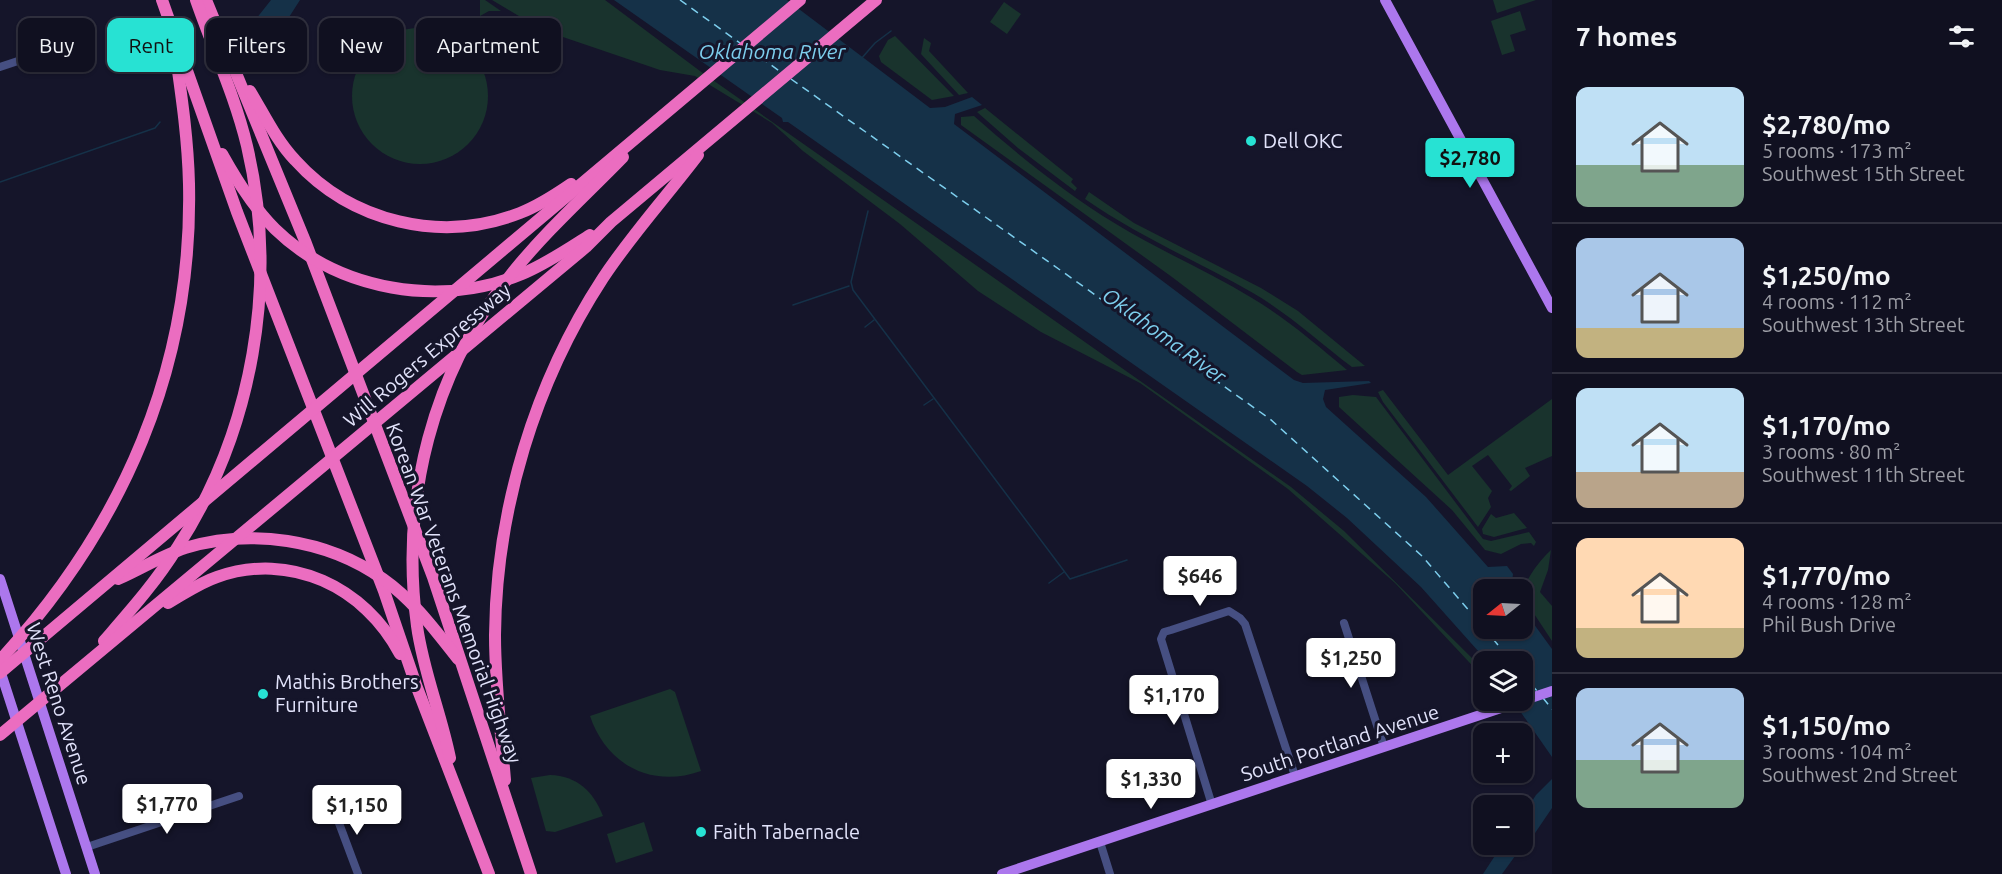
<!DOCTYPE html>
<meta charset="utf-8">
<style>
:root{--surface:#101020;--page:#1e1e2d;--text:#f1f3f6;--muted:#9c9da5;--line:#30303e;--accent:#27e2d3}
body{margin:0;font-family:Ubuntu,sans-serif;background:var(--page);color:var(--text);height:100vh;display:flex;flex-direction:column;font-size:22px;white-space:nowrap}
*{box-sizing:border-box;margin:0}
p{font-size:20px;color:var(--muted)}
.icon{flex:none;width:33px;height:33px;fill:none;stroke:currentColor;stroke-width:2;stroke-linecap:round;stroke-linejoin:round}
.map{position:relative;flex:1;overflow:hidden}
.panel{display:flex;flex-direction:column;background:var(--surface);width:450px}
.panel>*{flex:none}
.guide{position:absolute;left:18px;top:18px;width:570px;height:54px;display:flex;gap:12px}
.needle{width:39px;rotate:252deg}
.controls{position:absolute;left:1473px;top:579px;display:grid;gap:12px}
.controls a{display:grid;place-items:center;width:60px;height:60px;border-radius:12px;background:var(--surface);box-shadow:0 2px 4px #0004,0 0 0 2px var(--line);font-size:30px}
.price{position:absolute;translate:-50% -51px;padding:0 14px;border-radius:6px;background:#fff;color:#222;font-size:20px;line-height:39px;filter:drop-shadow(0 2px 3px #0008)}
.price::after{content:'';position:absolute;left:50%;top:36px;width:18px;height:14px;margin-left:-9px;background:inherit;clip-path:polygon(0 0,100% 0,50% 100%)}
.price.current{background:var(--accent);color:#111}
ul{padding:0;list-style:none}
li{display:flex;align-items:center;gap:18px;height:150px;padding:0 24px}
li+li{border-top:2px solid var(--line)}
li span{display:grid;place-items:center;flex:none;width:168px;height:120px;border-radius:12px;color:#555}
li>.icon{margin-inline-start:auto}
span .icon{width:72px;height:72px;fill:#fffc;stroke-width:1}
li b{font-size:26px}
h2{display:flex;justify-content:space-between;align-items:center;height:72px;padding:0 24px;font-size:26px}
.tag{padding:0 21px;border-radius:12px;background:var(--surface);box-shadow:0 2px 4px #0004,0 0 0 2px var(--line);font-size:21px;line-height:54px}
.tag.current{background:var(--accent);color:#111}
main{display:flex;flex:1;min-height:0}
.map>svg:first-child{display:block}
.green{fill:#19332d}
.water{fill:#153148}
.lines{fill:none;stroke-linecap:round;stroke-linejoin:round}
.stream{stroke:#153148;stroke-width:1.5}
.ferry{stroke:#7dceed;stroke-width:1.5;stroke-dasharray:8 6;stroke-linecap:butt}
.minor{stroke:#464f82;stroke-width:8}
.major{stroke:#ac77ed;stroke-width:10}
.highway{stroke:#eb6dc0;stroke-width:12}
.poi-dot{fill:#27e2d3;stroke:#15152a;stroke-width:2}
.labels{text-anchor:middle;stroke-width:6;stroke-linejoin:round;paint-order:stroke}
.poi-label{font-size:20px;fill:#e2e3fb;stroke:#15152a;text-anchor:start}
.street-label{font-size:20px;fill:#e2e3fb;stroke:#15152a}
.water-label{font-size:21px;font-style:italic;fill:#7dceed;stroke:#15152a}
</style>
<main>
<div class="map">
<svg width="1552" height="874" viewBox="0 0 1552 874">
<rect width="100%" height="100%" fill="#15152a"/>
<!-- green -->
<g class="green">
<polygon points="480,0 485,0 501,11 489,11 480,16"/>
<polygon points="492,0 605,0 700,71 1291,487 1344,531 1483,669 1483,677 1395,583 1288,489 1140,383 1041,332 978,291 900,224 803,151 772,123 695,76 660,70 560,36 534,25"/>
<polygon points="1493,0 1536,0 1497,13"/>
<polygon points="1004,2 1021,14 1007,34 990,22"/>
<polygon points="1520,11 1526,30 1510,35 1515,51 1502,55 1491,21"/>
<circle cx="420" cy="96" r="68"/>
<polygon points="895,36 954,96 932,100 881,62 879,56 888,40"/>
<polygon points="924,38 931,43 929,51 968,93 959,95 921,54"/>
<polygon points="985,108 1073,179 1071,182 1077,188 1075,191 1018,148 977,112"/>
<path d="M974,116C1018,155 1065,193 1116,224C1160,251 1208,271 1252,298C1287,319 1316,344 1347,370L1302,375L1297,372L1172,277L961,125V117Z"/>
<path d="M1089,192L1134,223L1261,288L1298,311L1365,366L1352,367C1319,342 1289,314 1253,293C1197,261 1138,236 1085,199Z"/>
<polygon points="1383,390 1448,475 1552,399 1552,456 1525,468 1530,476 1511,491 1509,490 1512,486 1488,455 1472,466 1492,491 1488,498 1491,507 1478,527 1383,402 1378,392"/>
<polygon points="1353,395 1376,397 1483,539 1491,541 1529,532 1536,542 1534,546 1531,543 1521,544 1501,554 1485,550 1452,510 1339,407 1339,397"/>
<polygon points="1514,513 1527,528 1494,537 1483,534 1482,529 1491,514 1496,518"/>
<path d="M1551,550L1548,570L1540,592L1552,606V641L1523,597C1522,583 1540,560 1551,550Z"/>
<path d="M670,689L675,692L701,771C651,789 606,764 590,716Z"/>
<path d="M550,775C577,776 593,791 603,816L555,832L546,831L531,778Z"/>
<polygon points="644,822 653,851 616,863 607,834"/>
</g>
<!-- water -->
<g class="water">
<polygon points="271,0 300,0 284,25 264,37 258,45 247,45 245,33"/>
<polygon points="614,0 787,0 930,108 945,107 972,97 982,105 955,114 954,124 1294,380 1303,383 1369,381 1371,383 1325,390 1323,399 1326,407 1426,497 1488,567 1507,566 1513,574 1511,589 1484,590 1484,628 1522,628 1523,609 1552,649 1552,757 1513,701 1522,700 1522,662 1487,661 1421,587 1347,518 1307,486 788,122 783,122 782,118"/>
<polygon points="1552,779 1552,808 1531,839 1518,852 1502,874 1483,874 1502,845 1522,844 1523,815 1536,795"/>
</g>
<g class="lines">
<!-- stream -->
<g class="stream">
<polyline points="861,59 875,43 891,31"/>
<polyline points="0,182 155,128 160,122"/>
<polyline points="868,211 851,282 853,290 1070,579 1127,560"/>
<polyline points="793,305 849,286"/>
<polyline points="865,327 874,320"/>
<polyline points="924,405 933,399"/>
<polyline points="1049,583 1064,572"/>
</g>
<!-- ferry -->
<g class="ferry">
<polyline points="680,0 740,43"/>
<polyline points="749,49 782,73"/>
<polyline points="791,79 1270,419 1422,556 1484,628"/>
<polyline points="1484,628 1512,662"/>
<polyline points="1522,674 1538,692"/>
<polyline points="1543,698 1552,709"/>
</g>
<!-- minor -->
<g class="minor">
<polyline points="0,67 57,48"/>
<polyline points="1344,623 1384,747"/>
<polyline points="1212,805 1161,639 1164,632 1171,630 1229,611 1240,618 1245,624 1295,776"/>
<polyline points="333,807 358,874"/>
<polyline points="1100,842 1110,874"/>
<polyline points="87,847 239,796"/>
</g>
<!-- major -->
<g class="major">
<polyline points="1385,0 1552,308"/>
<polyline points="0,579 95,874"/>
<polyline points="0,670 66,874"/>
<polyline points="1002,874 1552,691"/>
</g>
<!-- highway -->
<g class="highway">
<polyline points="162,0 237,212 384,591 416,685 489,874"/>
<polyline points="206,0 305,241 433,577 531,874"/>
<path d="M250,91C264,114 276,140 295,160C351,222 441,244 520,213C538,206 555,195 571,184"/>
<path d="M222,154C237,181 253,207 275,229C339,291 440,308 522,274C546,264 568,249 590,235"/>
<path d="M118,579C141,569 161,556 185,548C250,528 327,539 383,579C413,600 435,630 458,659"/>
<path d="M168,603C184,594 199,583 217,577C290,551 365,587 400,654"/>
<path d="M104,641C130,611 156,582 177,548C253,431 279,282 247,146C235,96 213,49 196,0"/>
<path d="M0,660C123,527 193,367 189,184C188,141 182,99 176,57"/>
<polyline points="0,673 800,0"/>
<polyline points="0,735 586,247 611,222 876,0"/>
<path d="M450,758C441,713 423,671 417,626C400,500 432,371 513,272C546,231 586,195 623,157"/>
<path d="M505,780C501,731 495,684 495,635C496,510 535,382 603,278C632,234 667,196 698,155"/>
</g>
</g>
<!-- markers -->
<g class="poi-dot">
<circle cx="1251" cy="141" r="6"/>
<circle cx="263" cy="694" r="6"/>
<circle cx="701" cy="832" r="6"/>
</g>
<g class="labels">
<!-- poi labels -->
<g class="poi-label">
<text x="1263" y="148">Dell OKC</text>
<text x="275" y="689">Mathis Brothers<tspan x="275" dy="23">Furniture</tspan></text>
<text x="713" y="839">Faith Tabernacle</text>
</g>
<!-- street labels -->
<g class="street-label">
<text transform="translate(427 355) rotate(-40)" y="7">Will Rogers Expressway</text>
<text transform="translate(454 593) rotate(70)" y="7">Korean War Veterans Memorial Highway</text>
<text transform="translate(59 704) rotate(72)" y="7">West Reno Avenue</text>
<text transform="translate(1340 743) rotate(-18)" y="7">South Portland Avenue</text>
</g>
<!-- water labels -->
<g class="water-label">
<text x="772" y="59">Oklahoma River</text>
<text transform="translate(1164 336) rotate(36)" y="7">Oklahoma River</text>
</g>
</g>
</svg>
<div class="controls">
<a><svg class="needle" viewBox="-14 -14 28 28"><path d="M0-13l5 13h-10z" fill="#e53935"/><path d="M0 13l5-13h-10z" fill="#9c9da5"/></svg></a>
<a><svg class="icon" aria-label="layers" viewBox="0 0 24 24"><path d="M12 4l9 5-9 5-9-5zM3 14l9 5 9-5"/></svg></a>
<a>+</a>
<a>−</a>
</div>
<b class="price current" style="left:1470px;top:189px">$2,780</b>
<b class="price" style="left:1200px;top:607px">$646</b>
<b class="price" style="left:1351px;top:689px">$1,250</b>
<b class="price" style="left:1174px;top:726px">$1,170</b>
<b class="price" style="left:1151px;top:810px">$1,330</b>
<b class="price" style="left:167px;top:835px">$1,770</b>
<b class="price" style="left:357px;top:836px">$1,150</b>
<div class="guide">
<a class="tag">Buy</a>
<a class="tag current">Rent</a>
<a class="tag">Filters</a>
<a class="tag">New</a>
<a class="tag">Apartment</a>
</div>
</div>
<section class="panel">
<h2>7 homes<svg class="icon" aria-label="filters" viewBox="0 0 24 24"><path d="M4 7h16M4 17h16"/><circle cx="9" cy="7" r="2"/><circle cx="15" cy="17" r="2"/></svg></h2>
<ul>
<li><span style="background:linear-gradient(#bfe0f5 65%,#7fa58c 0)"><svg class="icon" aria-label="home" viewBox="0 0 24 24"><path d="M3 11l9-7 9 7M6 9v11h12V9"/></svg></span><div><b>$2,780/mo</b><p>5 rooms · 173 m²</p><p>Southwest 15th Street</p></div></li>
<li><span style="background:linear-gradient(#a9c7e8 75%,#c2b280 0)"><svg class="icon" aria-label="home" viewBox="0 0 24 24"><path d="M3 11l9-7 9 7M6 9v11h12V9"/></svg></span><div><b>$1,250/mo</b><p>4 rooms · 112 m²</p><p>Southwest 13th Street</p></div></li>
<li><span style="background:linear-gradient(#bfe0f5 70%,#b9a48a 0)"><svg class="icon" aria-label="home" viewBox="0 0 24 24"><path d="M3 11l9-7 9 7M6 9v11h12V9"/></svg></span><div><b>$1,170/mo</b><p>3 rooms · 80 m²</p><p>Southwest 11th Street</p></div></li>
<li><span style="background:linear-gradient(#ffd9b3 75%,#c2b280 0)"><svg class="icon" aria-label="home" viewBox="0 0 24 24"><path d="M3 11l9-7 9 7M6 9v11h12V9"/></svg></span><div><b>$1,770/mo</b><p>4 rooms · 128 m²</p><p>Phil Bush Drive</p></div></li>
<li><span style="background:linear-gradient(#a9c7e8 60%,#7fa58c 0)"><svg class="icon" aria-label="home" viewBox="0 0 24 24"><path d="M3 11l9-7 9 7M6 9v11h12V9"/></svg></span><div><b>$1,150/mo</b><p>3 rooms · 104 m²</p><p>Southwest 2nd Street</p></div></li>
</ul>
</section>
</main>
